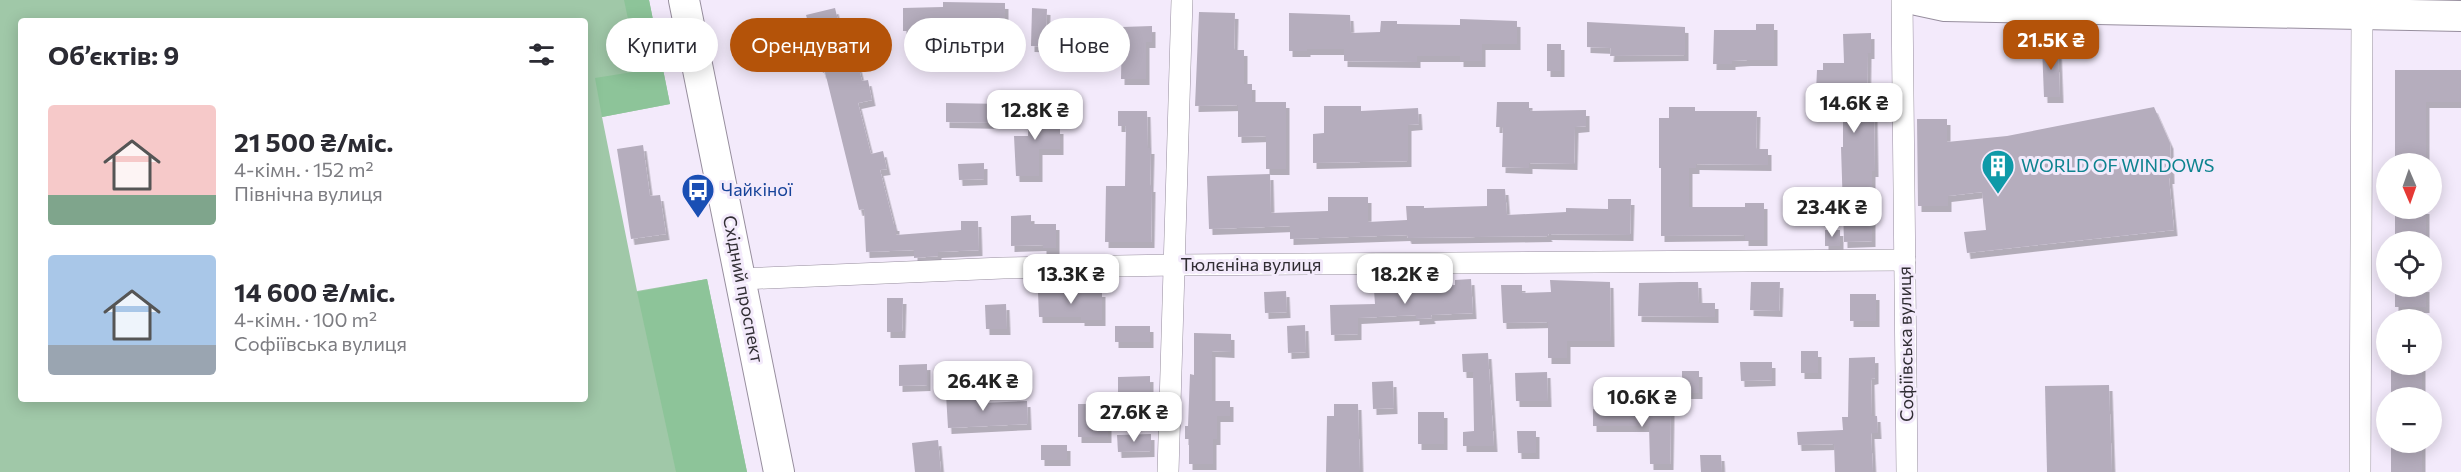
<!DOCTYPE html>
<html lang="uk">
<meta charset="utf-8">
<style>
:root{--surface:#fff;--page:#f7f7f7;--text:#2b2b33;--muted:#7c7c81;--accent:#b45309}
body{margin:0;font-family:Commissioner,sans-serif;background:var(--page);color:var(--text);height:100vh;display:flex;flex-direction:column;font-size:22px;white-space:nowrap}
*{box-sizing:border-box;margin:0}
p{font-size:20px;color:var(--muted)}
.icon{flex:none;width:33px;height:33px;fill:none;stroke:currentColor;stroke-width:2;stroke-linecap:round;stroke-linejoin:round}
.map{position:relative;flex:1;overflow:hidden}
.details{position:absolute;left:18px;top:18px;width:570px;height:384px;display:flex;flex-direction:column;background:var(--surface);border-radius:6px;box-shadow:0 3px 15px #0003}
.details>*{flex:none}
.banner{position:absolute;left:606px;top:18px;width:570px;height:54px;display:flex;gap:12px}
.needle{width:39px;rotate:178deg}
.buttons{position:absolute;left:2376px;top:153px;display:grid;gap:12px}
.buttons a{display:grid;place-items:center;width:66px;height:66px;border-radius:50%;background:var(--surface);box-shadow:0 3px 15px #0003;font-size:30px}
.price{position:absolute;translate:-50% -51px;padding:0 14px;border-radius:12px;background:#fff;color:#222;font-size:20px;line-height:39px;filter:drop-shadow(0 2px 3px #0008)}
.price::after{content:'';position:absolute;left:50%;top:36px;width:18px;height:14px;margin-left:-9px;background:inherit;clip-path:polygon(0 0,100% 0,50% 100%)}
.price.on{background:var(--accent);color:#fff}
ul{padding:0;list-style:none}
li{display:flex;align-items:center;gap:18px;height:150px;padding:0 30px}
li span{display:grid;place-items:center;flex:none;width:168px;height:120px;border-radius:6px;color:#555}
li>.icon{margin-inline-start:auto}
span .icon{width:72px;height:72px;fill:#fffc;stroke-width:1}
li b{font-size:26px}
h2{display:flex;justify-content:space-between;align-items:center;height:72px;padding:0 30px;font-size:26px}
.chip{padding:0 21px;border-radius:27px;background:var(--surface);box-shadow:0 3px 15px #0003;font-size:21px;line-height:54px}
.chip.on{background:var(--accent);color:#fff}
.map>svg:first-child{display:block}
.green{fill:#a0c8a8;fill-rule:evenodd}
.forest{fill:#8dc499}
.building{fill:#b5adbd;filter:url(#shadow)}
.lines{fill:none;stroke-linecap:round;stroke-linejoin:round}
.street-casing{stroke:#978e9e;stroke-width:22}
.secondary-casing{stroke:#978e9e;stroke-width:32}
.street{stroke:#fff;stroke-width:21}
.secondary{stroke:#fff;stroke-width:30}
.labels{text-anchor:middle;stroke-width:6;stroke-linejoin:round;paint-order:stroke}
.culture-label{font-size:18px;fill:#0d838f;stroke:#f3eafb;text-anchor:start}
.transit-label{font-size:18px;fill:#164399;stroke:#f3eafb;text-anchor:start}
.street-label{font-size:18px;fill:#302d33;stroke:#f3eafb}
</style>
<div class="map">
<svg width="2461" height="472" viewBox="0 0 2461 472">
<defs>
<filter id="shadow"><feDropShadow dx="3.5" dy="6" stdDeviation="0" flood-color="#0004"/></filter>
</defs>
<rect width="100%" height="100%" fill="#f3eafb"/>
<!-- green -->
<path class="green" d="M0,0H649L670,104L602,117L637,291L707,279L747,472H0ZM21,21H585V399H21Z"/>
<!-- forest -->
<g class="forest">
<polygon points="624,0 649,0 670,104 602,117 595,78 639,71"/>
<polygon points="707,279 747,472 676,472 637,292"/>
</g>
<!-- building -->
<g class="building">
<polygon points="943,2 1005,3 1005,53 985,53 985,34 957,35 957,54 943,54 943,40 919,41 919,31 903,31 903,8 943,7"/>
<polygon points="835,8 845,50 854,48 862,81 868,80 872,100 858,103 871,154 883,151 887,169 880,170 894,225 896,225 896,235 961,230 961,221 978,221 979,250 938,252 938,256 914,258 914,250 866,252 864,209 859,210 825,72 823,73 806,15"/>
<polygon points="1032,8 1047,9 1046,33 1065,33 1065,47 1031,46"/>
<polygon points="1199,12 1235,13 1234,50 1244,50 1244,84 1252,84 1252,102 1286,102 1286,169 1266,169 1266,136 1238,137 1238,105 1195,106"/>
<polygon points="1289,13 1350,15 1351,33 1380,32 1381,21 1397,21 1397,24 1460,25 1460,19 1517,21 1517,44 1482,44 1482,61 1460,61 1460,56 1417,56 1417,62 1344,61 1344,49 1307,49 1307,51 1289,51"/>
<polygon points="1587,22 1685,27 1685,55 1610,56 1611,48 1587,47"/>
<polygon points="1756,24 1774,24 1774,60 1747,60 1732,61 1732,64 1713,64 1714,30 1756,30"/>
<polygon points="1152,26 1152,42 1146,42 1146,79 1121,79 1122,27"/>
<polygon points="1871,33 1871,53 1868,53 1867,110 1874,110 1875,171 1872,171 1872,241 1844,242 1841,147 1843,147 1843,92 1816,91 1817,70 1823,70 1823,63 1844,63 1843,34"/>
<rect x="1547" y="44" width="14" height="27"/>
<polygon points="2042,46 2058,46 2060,97 2044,97"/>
<polygon points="2395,70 2461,70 2461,102 2426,102 2426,164 2395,164"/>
<polygon points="1497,102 1529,102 1529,111 1586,110 1586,126 1575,127 1574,164 1529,163 1529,168 1502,167 1503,127 1496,127"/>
<polygon points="946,103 1004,104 1004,123 946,122"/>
<polygon points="1048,103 1049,128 1060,128 1060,149 1039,149 1039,176 1016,176 1014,136 1028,136 1029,104"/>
<polygon points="1324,106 1361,106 1361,111 1418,108 1419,124 1408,125 1408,161 1313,163 1313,134 1324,133"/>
<polygon points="1669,107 1695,107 1695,111 1757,111 1756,149 1768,149 1768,165 1696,164 1696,168 1689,168 1689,207 1745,207 1745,203 1764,203 1764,240 1745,240 1745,235 1661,236 1661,168 1659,168 1659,118 1669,118"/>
<polygon points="2154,107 2170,143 2171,178 2169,178 2174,230 1967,253 1964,232 1986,230 1982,192 1948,196 1948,206 1918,206 1917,119 1947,119 1947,142 2007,136"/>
<polygon points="1118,111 1147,111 1148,148 1151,148 1150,186 1152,186 1151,242 1105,242 1106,186 1125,186 1126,126 1118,126"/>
<polygon points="643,145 650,196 660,195 666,234 631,239 617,149"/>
<polygon points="984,163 984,179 959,180 958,164"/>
<polygon points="1270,174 1271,213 1328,211 1328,197 1368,197 1368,222 1407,220 1406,206 1424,206 1424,208 1487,206 1487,189 1505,189 1507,215 1566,212 1566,208 1608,209 1608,199 1631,199 1630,235 1548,234 1549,236 1408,238 1407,235 1290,239 1290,226 1209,229 1207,176"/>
<rect x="2395" y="208" width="31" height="34"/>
<polygon points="1031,215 1031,224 1056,224 1056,248 1043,248 1043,245 1011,246 1011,216"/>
<rect x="1825" y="230" width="15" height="16"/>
<polygon points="1471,279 1473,313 1431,315 1432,318 1416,319 1416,315 1358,318 1358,334 1331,335 1330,305 1375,304 1374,290 1455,285 1455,280"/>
<polygon points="1550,280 1610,282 1611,341 1567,341 1567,358 1548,358 1548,322 1503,323 1501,285 1522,285 1522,293 1551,292"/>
<polygon points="1680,282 1698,282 1699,303 1715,303 1715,317 1638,316 1639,283"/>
<polygon points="1751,282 1780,282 1779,311 1750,310"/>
<rect x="2395" y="286" width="31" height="21"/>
<polygon points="1102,291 1102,320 1081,320 1081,317 1039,317 1038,292"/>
<polygon points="1286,291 1287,312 1265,313 1264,292"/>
<rect x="1850" y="294" width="26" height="27"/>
<polygon points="887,298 903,298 902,332 887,332"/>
<polygon points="1006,304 1007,329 986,329 985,305"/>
<polygon points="1305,325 1306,352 1288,353 1287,326"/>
<rect x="1115" y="326" width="35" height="16"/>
<polygon points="1194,333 1231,334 1231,352 1212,351 1212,401 1230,401 1230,416 1217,416 1217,439 1213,439 1213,464 1189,464 1189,439 1185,439 1185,426 1188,426 1190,374 1194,375"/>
<rect x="1801" y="351" width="17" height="22"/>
<polygon points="1488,353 1494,446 1463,446 1463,432 1474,431 1473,372 1463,372 1462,354"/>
<polygon points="1875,357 1875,378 1871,379 1872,416 1877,416 1878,433 1871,433 1873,472 1835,472 1834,444 1798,445 1797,432 1843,430 1842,417 1848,417 1849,358"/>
<polygon points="1740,362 1772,362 1772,380 1741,381"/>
<polygon points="927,364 927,385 899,386 899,365"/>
<rect x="2391" y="365" width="31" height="33"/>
<rect x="1682" y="371" width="17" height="22"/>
<polygon points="1547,372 1548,401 1516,401 1515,373"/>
<polygon points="1150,376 1150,393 1118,393 1118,377"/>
<polygon points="1393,381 1394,408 1373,409 1372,382"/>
<polygon points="2109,385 2112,472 2047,472 2045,386"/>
<polygon points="981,392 982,403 1027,401 1028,424 948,428 946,394"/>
<rect x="1078" y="404" width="30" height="33"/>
<polygon points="1334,404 1358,404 1360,472 1326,472 1327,416 1334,416"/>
<polygon points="1628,408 1628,411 1671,410 1670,464 1650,464 1649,426 1593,426 1593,409"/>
<rect x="1418" y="412" width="26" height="32"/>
<polygon points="1517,431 1536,431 1536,453 1518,453"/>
<polygon points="1151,434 1151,451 1118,452 1117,435"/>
<polygon points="938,440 941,472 915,472 912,443"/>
<rect x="2391" y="442" width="31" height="30"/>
<rect x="1041" y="445" width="26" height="15"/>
<polygon points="1700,455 1721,455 1722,472 1701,472"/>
</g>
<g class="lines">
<!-- street casing -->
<g class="street-casing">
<g id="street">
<polyline points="1902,0 1907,472"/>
<polyline points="741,279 1003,268 1175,265 1905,260"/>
<polyline points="1168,472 1182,0"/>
<polyline points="2360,472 2362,15"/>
</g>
</g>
<!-- secondary casing -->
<g class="secondary-casing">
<g id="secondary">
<polyline points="684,0 779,472"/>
<polyline points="1917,0 1945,6 2461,16"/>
</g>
</g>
<!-- street -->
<use href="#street" class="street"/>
<!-- secondary -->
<use href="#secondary" class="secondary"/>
</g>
<!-- icons -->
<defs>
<g id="building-pin" transform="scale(1.725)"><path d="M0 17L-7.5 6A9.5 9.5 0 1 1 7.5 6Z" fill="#0f9aa8" stroke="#f3eafb"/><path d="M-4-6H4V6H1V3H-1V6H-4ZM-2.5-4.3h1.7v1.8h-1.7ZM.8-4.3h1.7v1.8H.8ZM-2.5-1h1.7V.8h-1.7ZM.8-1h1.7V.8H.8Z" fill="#fff"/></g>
<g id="bus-pin" transform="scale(1.725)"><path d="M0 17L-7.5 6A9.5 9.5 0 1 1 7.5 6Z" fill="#1a4fb4" stroke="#f3eafb"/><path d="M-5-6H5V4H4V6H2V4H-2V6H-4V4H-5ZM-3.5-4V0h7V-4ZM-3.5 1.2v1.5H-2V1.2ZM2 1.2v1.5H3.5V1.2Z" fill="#fff"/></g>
</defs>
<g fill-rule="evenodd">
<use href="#building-pin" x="1998" y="166"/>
<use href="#bus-pin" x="698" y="190"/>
</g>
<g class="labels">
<!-- culture labels -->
<g class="culture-label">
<text x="2021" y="172">WORLD OF WINDOWS</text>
</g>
<!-- transit labels -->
<g class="transit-label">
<text x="721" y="196">Чайкіної</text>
</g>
<!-- street labels -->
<g class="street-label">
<text x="1251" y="271">Тюлєніна вулиця</text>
<text transform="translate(743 289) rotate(79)" y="6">Східний проспект</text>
<text transform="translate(1906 344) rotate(-91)" y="6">Софіївська вулиця</text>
</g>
</g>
</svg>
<div class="buttons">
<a><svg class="needle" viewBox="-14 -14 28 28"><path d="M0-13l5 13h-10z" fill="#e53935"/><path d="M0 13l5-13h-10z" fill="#7c7c81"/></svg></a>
<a><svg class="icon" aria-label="locate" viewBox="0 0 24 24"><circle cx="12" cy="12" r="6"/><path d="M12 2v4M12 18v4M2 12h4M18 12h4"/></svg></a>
<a>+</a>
<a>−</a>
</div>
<b class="price on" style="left:2051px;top:71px">21.5K ₴</b>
<b class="price" style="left:1854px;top:134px">14.6K ₴</b>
<b class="price" style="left:1035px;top:141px">12.8K ₴</b>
<b class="price" style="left:1832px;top:238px">23.4K ₴</b>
<b class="price" style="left:1071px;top:305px">13.3K ₴</b>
<b class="price" style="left:1405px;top:305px">18.2K ₴</b>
<b class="price" style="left:983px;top:412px">26.4K ₴</b>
<b class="price" style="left:1642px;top:428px">10.6K ₴</b>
<b class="price" style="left:1134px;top:443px">27.6K ₴</b>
<div class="banner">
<a class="chip">Купити</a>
<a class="chip on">Орендувати</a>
<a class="chip">Фільтри</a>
<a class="chip">Нове</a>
</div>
<section class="details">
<h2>Об’єктів: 9<svg class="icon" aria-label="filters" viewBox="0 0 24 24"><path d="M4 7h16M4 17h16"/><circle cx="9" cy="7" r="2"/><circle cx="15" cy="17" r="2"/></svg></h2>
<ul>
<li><span style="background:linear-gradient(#f6c9c9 75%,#7fa58c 0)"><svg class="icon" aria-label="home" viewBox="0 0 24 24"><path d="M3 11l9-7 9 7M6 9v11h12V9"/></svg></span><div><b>21 500 ₴/міс.</b><p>4-кімн. · 152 m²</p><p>Північна вулиця</p></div></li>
<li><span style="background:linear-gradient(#a9c7e8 75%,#9aa5b1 0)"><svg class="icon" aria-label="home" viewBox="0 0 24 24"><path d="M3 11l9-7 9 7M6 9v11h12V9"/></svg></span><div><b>14 600 ₴/міс.</b><p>4-кімн. · 100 m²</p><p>Софіївська вулиця</p></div></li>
</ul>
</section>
</div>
